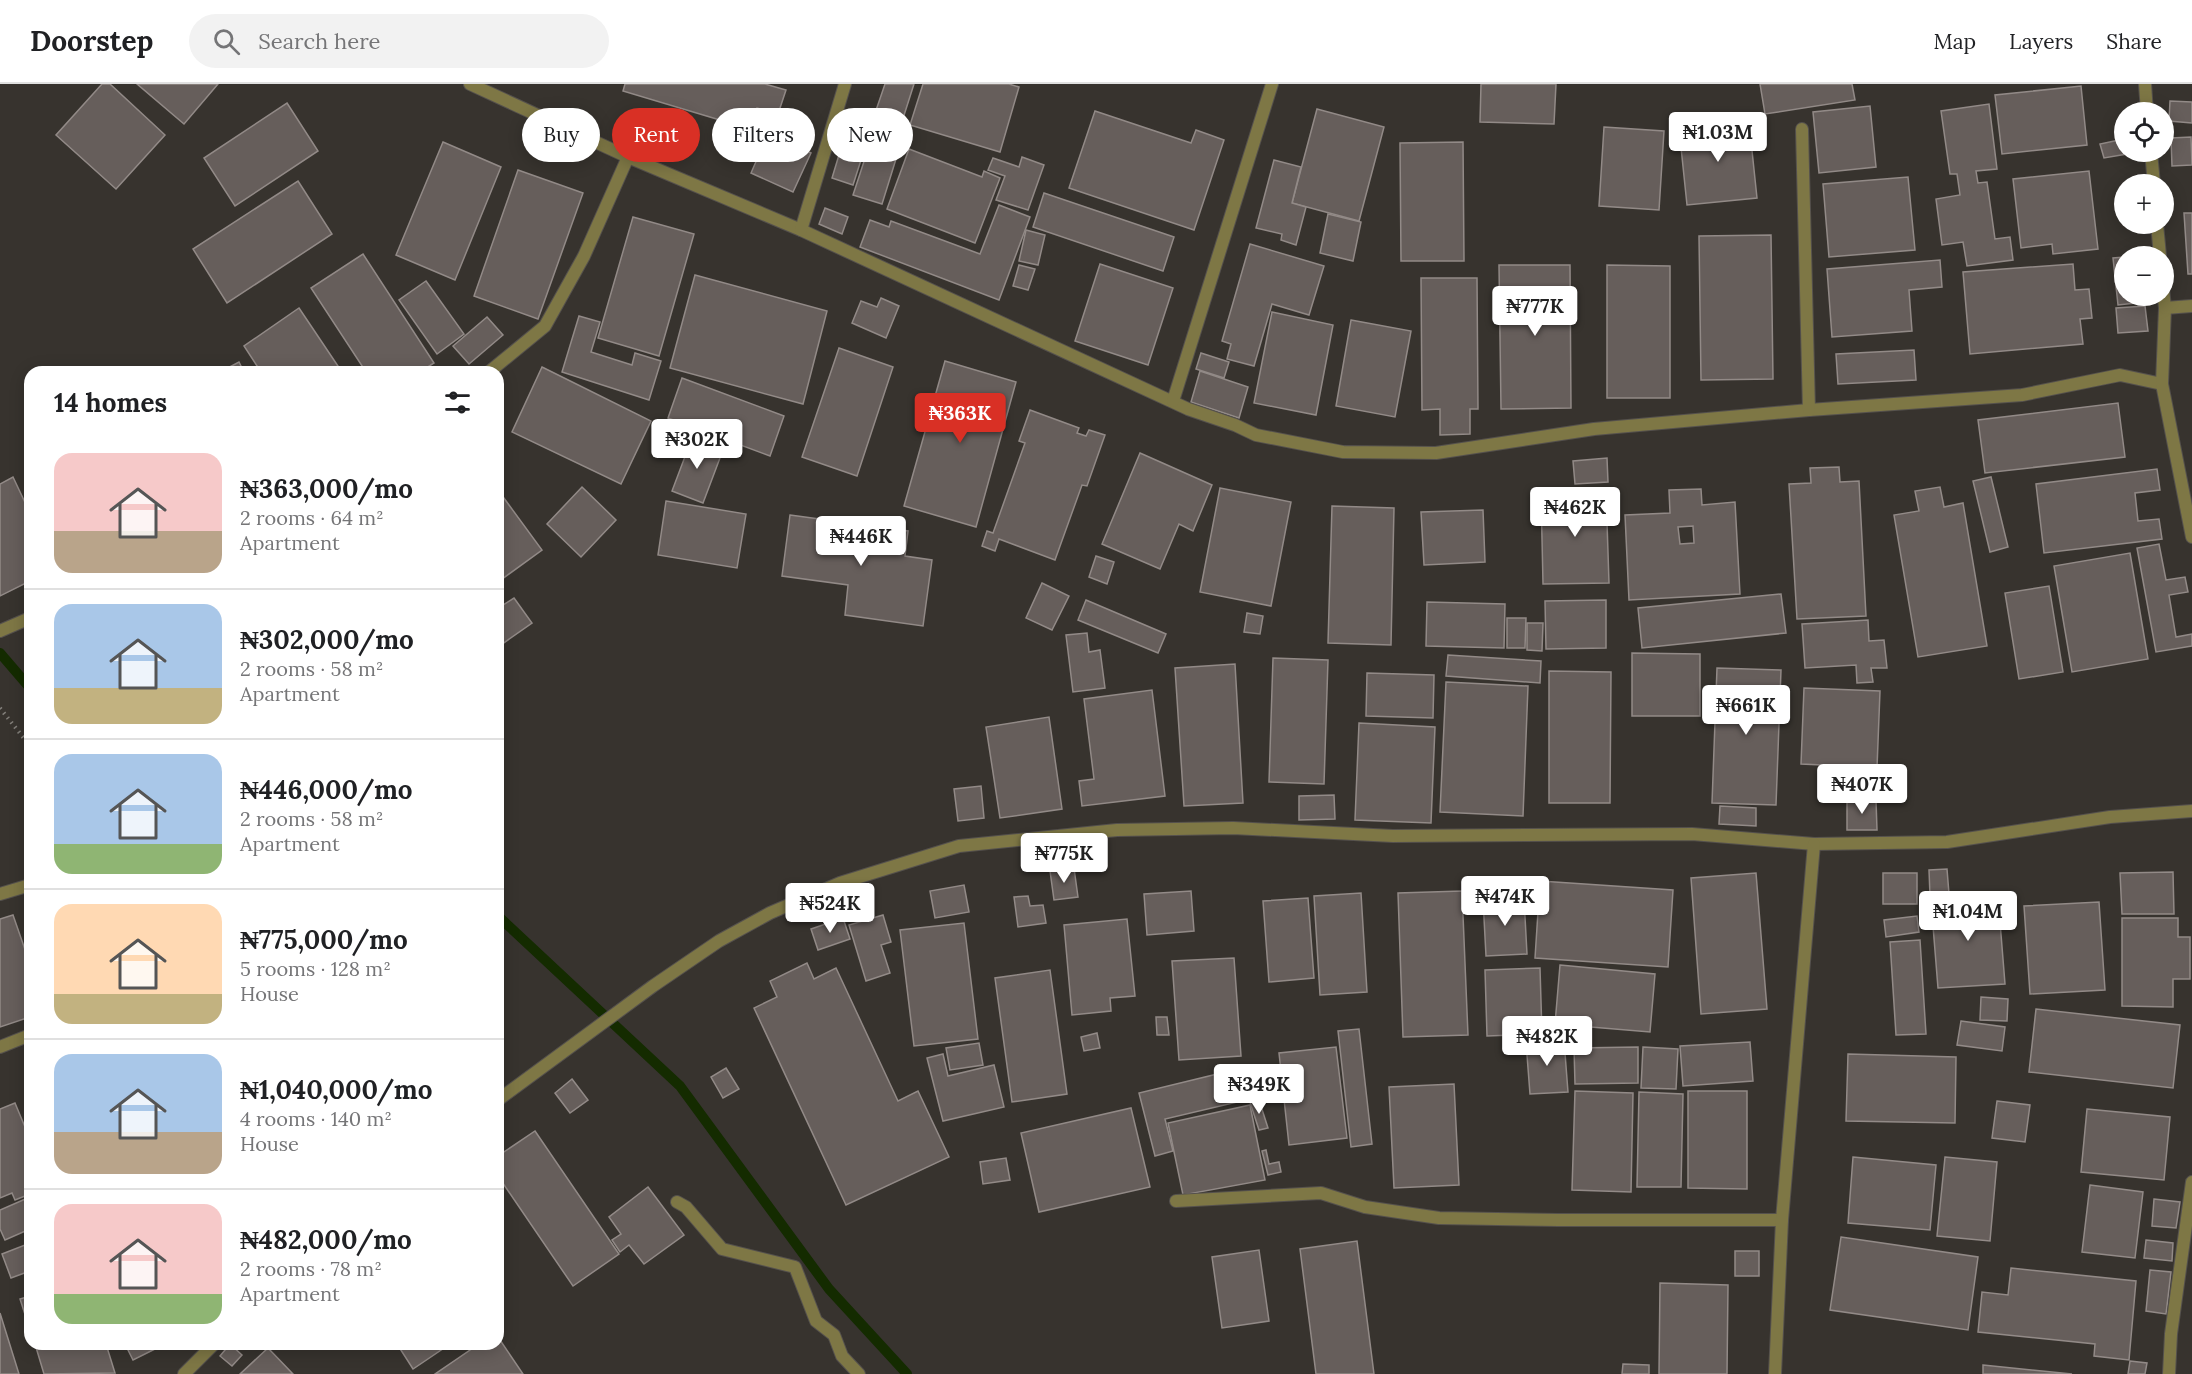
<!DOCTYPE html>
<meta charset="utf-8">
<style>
:root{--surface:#fff;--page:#f2f2f2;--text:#202124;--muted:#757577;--line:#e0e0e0;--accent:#d93025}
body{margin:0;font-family:Lora,serif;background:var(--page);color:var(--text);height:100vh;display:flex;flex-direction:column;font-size:22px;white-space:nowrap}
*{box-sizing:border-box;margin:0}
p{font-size:20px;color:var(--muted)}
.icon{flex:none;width:33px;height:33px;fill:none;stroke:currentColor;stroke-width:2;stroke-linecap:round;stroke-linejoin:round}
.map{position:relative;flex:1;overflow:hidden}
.panel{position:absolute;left:24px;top:282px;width:480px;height:984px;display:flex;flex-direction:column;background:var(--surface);border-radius:18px;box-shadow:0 3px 15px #0003}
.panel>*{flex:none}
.hud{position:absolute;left:522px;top:24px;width:570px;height:54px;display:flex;gap:12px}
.controls{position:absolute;left:2114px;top:18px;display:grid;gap:12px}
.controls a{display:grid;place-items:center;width:60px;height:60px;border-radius:50%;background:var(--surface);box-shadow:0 3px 15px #0003;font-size:30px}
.price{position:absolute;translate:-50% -51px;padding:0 14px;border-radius:6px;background:#fff;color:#222;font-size:20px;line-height:39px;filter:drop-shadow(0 2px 3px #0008)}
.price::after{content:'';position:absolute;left:50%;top:36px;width:18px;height:14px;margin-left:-9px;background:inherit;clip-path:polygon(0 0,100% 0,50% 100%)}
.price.on{background:var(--accent);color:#fff}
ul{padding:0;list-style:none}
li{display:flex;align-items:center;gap:18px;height:150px;padding:0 30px}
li+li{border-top:2px solid var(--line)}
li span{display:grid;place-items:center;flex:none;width:168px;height:120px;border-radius:18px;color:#555}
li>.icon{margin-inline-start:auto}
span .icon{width:72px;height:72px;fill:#fffc;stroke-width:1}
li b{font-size:26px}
h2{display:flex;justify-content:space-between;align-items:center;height:72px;padding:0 30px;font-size:26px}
.chip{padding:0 21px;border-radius:27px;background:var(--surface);box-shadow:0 3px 15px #0003;font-size:21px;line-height:54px}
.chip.on{background:var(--accent);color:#fff}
header{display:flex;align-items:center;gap:36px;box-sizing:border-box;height:84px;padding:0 30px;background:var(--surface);border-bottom:2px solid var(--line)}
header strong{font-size:28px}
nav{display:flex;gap:33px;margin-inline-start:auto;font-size:21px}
.search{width:420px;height:54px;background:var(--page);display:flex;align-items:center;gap:15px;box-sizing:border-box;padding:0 21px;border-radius:33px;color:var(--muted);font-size:22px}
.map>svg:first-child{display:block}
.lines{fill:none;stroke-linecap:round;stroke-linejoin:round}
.stream{stroke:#142b00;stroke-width:10}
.building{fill:#665e5b;stroke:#928a87;stroke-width:1.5;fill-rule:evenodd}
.minor-casing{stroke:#55514d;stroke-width:14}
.path{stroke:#817e79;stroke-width:4;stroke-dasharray:1.5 4.5;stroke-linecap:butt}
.minor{stroke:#7e7745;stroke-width:12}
</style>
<header>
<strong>Doorstep</strong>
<div class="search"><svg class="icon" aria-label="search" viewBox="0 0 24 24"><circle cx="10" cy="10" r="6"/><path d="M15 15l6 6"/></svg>Search here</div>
<nav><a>Map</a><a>Layers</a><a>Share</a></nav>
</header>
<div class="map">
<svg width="2192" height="1290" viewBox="0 0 2192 1290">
<rect width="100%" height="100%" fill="#37332e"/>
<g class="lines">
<!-- stream -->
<g class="stream">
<polyline points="0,569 30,604"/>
<polyline points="498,832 680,1002 829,1205 907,1290"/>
</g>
</g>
<!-- building -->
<g class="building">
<polygon points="102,0 110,0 165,51 116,105 56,51"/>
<polygon points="137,0 218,0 184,40"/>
<polygon points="625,0 765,0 786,6 778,30 757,24 750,45 623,7"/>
<polygon points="885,0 914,0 899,47 872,38"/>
<polygon points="923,0 1009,0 1019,3 1000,68 910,41"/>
<polygon points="1481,0 1556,0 1554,40 1480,38"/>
<polygon points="1760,0 1852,0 1855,16 1765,30"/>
<polygon points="2081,2 2087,61 2002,70 1995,11"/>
<polygon points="2170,17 2192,18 2192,39 2169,37"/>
<polygon points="287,19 318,67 235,122 204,74"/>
<polygon points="1989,20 1997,85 1976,87 1978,99 1987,98 1995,155 2010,153 2013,176 1967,182 1963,158 1942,161 1936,115 1960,111 1957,90 1950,90 1941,27"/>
<polygon points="1870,22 1876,83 1819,89 1813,28"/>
<polygon points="1317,25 1384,43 1359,137 1292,119"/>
<polygon points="1095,27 1191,59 1196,46 1224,56 1194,146 1069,104"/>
<polygon points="849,38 871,45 853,101 832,94"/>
<polygon points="1749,38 1757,114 1687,121 1679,44"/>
<polygon points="1604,43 1664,47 1659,126 1599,122"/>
<polygon points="768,50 811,69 793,108 751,89"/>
<polygon points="873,50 901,59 882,120 853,111"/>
<polygon points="2191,53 2192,81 2172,82 2171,54"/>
<polygon points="2124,55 2124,68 2127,70 2104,74 2100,60"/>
<polygon points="443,58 501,83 455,196 396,171"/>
<polygon points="1463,58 1464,177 1401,177 1400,59"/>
<polygon points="909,65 982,93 984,87 1000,94 975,159 887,125"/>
<polygon points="1022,73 1044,81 1028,126 996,116 1005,92 988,86 993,74 1019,83"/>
<polygon points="1274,76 1301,83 1292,119 1306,123 1296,161 1281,156 1282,150 1256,144"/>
<polygon points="518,86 583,109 538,235 474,212"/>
<polygon points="2089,87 2098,165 2053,170 2052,160 2021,164 2013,95"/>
<polygon points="1908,93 1915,166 1829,173 1823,100"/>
<polygon points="298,97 332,150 227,219 193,165"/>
<polygon points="1044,109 1174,153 1163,187 1033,143"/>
<polygon points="999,121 1030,133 999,216 860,163 870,136 889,143 891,137 980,170"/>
<polygon points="825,124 848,133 842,150 819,140"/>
<polygon points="2184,129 2192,129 2192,190 2188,190"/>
<polygon points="1328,130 1361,138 1353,177 1320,169"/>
<polygon points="633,133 694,150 659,272 598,254"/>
<polygon points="1026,146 1045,151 1038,181 1019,177"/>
<polygon points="1771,151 1773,295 1701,296 1699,152"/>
<polygon points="1250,160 1324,182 1309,231 1272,220 1254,282 1227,275 1231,260 1222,257"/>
<polygon points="363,170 434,279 420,288 366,288 311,204"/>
<polygon points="2124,173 2124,212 2145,212 2145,218 2118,221 2113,174"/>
<polygon points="1940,176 1942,203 1909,206 1912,247 1832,253 1827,185"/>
<polygon points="1100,180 1173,204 1148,281 1075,257"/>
<polygon points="2073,180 2075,206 2089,205 2092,234 2080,235 2083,260 1970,270 1963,188"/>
<polygon points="1019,181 1035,185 1028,206 1013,202"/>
<polygon points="1499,181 1570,181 1571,324 1501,325"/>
<polygon points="1607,181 1670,182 1670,314 1607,314"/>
<polygon points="695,191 827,227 803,320 670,284"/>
<polygon points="1421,194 1477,194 1478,325 1470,325 1470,350 1440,351 1440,325 1422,326"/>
<polygon points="426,197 464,250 437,270 399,216"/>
<polygon points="881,214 899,222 886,254 852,239 861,217 877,223"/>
<polygon points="2145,222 2148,247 2118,249 2116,224"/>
<polygon points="299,224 342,288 261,288 244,262"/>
<polygon points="1272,228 1333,241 1316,331 1254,319"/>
<polygon points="579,232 600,238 591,268 632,281 635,269 661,277 649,316 562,288"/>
<polygon points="487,233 503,251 469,280 453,262"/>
<polygon points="1351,236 1411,247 1395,333 1336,322"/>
<polygon points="839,264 893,283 857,392 802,373"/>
<polygon points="1914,266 1916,296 1838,300 1836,270"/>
<polygon points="1201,269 1229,278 1224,294 1196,285"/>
<polygon points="945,277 1016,298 976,443 904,422"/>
<polygon points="239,278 244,288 220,288"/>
<polygon points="542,283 651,337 621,400 512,348"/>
<polygon points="1200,287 1248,303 1239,334 1191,318"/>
<polygon points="682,294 784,332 770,372 668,334"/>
<polygon points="2118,319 2125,373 1985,389 1978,336"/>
<polygon points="1030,326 1079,344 1077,349 1086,352 1089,346 1105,351 1087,402 1082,401 1055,476 999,455 995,467 982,462 987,447 993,449 1025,359 1019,357"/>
<polygon points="692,354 723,366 703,419 672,407"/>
<polygon points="1140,369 1212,401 1193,447 1179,440 1160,485 1102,460"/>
<polygon points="1607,374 1608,398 1575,400 1573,377"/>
<polygon points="1839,383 1840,398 1859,397 1866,532 1797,535 1789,400 1811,399 1810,384"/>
<polygon points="2157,385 2160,406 2135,409 2138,437 2159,435 2162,455 2044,469 2036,400"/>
<polygon points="13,393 30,429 30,497 0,512 0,400"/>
<polygon points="1991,393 2008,463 1990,468 1973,397"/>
<polygon points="582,403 616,436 581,473 547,440"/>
<polygon points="1940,403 1944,423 1963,419 1987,562 1918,573 1894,431 1919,427 1915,407"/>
<polygon points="1220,404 1291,418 1271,522 1200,508"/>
<path d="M1701,405L1702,421L1735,418L1740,510L1629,516L1625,431L1670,429L1669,406ZM1693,442L1694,459L1680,460L1678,443Z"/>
<polygon points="498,406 542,466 498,498"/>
<polygon points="1606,407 1609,499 1543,500 1541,409"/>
<polygon points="666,417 746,430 737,484 658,471"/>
<polygon points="1332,422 1394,424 1391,561 1328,559"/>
<polygon points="1483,426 1485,478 1424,481 1421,428"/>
<polygon points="790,431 908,447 905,472 932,476 923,542 845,531 848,501 782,492"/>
<polygon points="2159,460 2166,496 2185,493 2188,508 2169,511 2176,553 2192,550 2192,562 2156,568 2137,464"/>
<polygon points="2130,469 2148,575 2072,588 2054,482"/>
<polygon points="1096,472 1114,478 1107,500 1089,493"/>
<polygon points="1042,499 1069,512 1052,546 1026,534"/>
<polygon points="2049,502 2063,588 2019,595 2005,509"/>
<polygon points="1781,510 1786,549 1642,564 1638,524"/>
<polygon points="514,514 532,539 498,563 498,519 500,523"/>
<polygon points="1086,516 1166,550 1158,569 1078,536"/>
<polygon points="1606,516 1606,564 1546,565 1545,517"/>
<polygon points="1427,518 1505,520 1504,564 1426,562"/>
<polygon points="1247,529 1263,532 1260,550 1244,548"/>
<polygon points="1507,534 1526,534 1525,564 1507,564"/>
<polygon points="1868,536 1869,557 1884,556 1887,584 1871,584 1873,598 1857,599 1856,581 1805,584 1802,540"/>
<polygon points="1527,539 1543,539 1542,567 1527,566"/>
<polygon points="1087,549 1089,568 1100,566 1105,604 1073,608 1066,551"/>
<polygon points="1632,569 1700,570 1700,632 1632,632"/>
<polygon points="1448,571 1541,577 1540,599 1446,592"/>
<polygon points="1273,574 1328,576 1324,700 1269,698"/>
<polygon points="1235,580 1243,719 1184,722 1175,584"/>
<polygon points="1717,584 1781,586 1776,721 1712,719"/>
<polygon points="1549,587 1611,588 1610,719 1549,719"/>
<polygon points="1367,589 1434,591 1433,634 1366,632"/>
<polygon points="1446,598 1528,602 1523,732 1440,728"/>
<polygon points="1804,604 1880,607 1877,684 1861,684 1860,701 1821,699 1822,681 1801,680"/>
<polygon points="1152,606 1165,712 1082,722 1079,697 1094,695 1084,615"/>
<polygon points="1049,633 1062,725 1000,734 986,643"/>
<polygon points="1359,639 1435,643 1431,739 1355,736"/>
<polygon points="981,702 984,734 958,737 954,705"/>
<polygon points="1334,711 1335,735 1299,736 1299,712"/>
<polygon points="1847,716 1876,716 1877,746 1847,746"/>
<polygon points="1720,722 1756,724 1756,742 1719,740"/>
<polygon points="1074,784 1078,813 1054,816 1050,787"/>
<polygon points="1947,785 1949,810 1930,811 1929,786"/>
<polygon points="2173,788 2174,830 2122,830 2120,789"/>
<polygon points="1756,789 1767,925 1701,930 1691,794"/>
<rect x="1883" y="789" width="34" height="31"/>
<polygon points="1540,797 1673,806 1668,883 1535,874"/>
<polygon points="964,801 969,828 935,834 930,807"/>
<polygon points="1191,807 1194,847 1147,851 1144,810"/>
<polygon points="1462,807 1468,951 1403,953 1398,809"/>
<polygon points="1361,809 1367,908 1320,911 1314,812"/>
<polygon points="1028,812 1030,822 1043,821 1046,839 1018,843 1014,813"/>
<polygon points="1998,813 2005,900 1938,904 1931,817"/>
<polygon points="1308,814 1314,894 1269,898 1263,817"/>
<polygon points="1524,814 1527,870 1486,872 1483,815"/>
<polygon points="2099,818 2105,906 2030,910 2024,822"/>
<polygon points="13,831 30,880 30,933 0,943 0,835"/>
<polygon points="883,831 891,858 881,861 890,889 866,897 849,841"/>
<polygon points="1917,832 1919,848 1886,853 1884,836"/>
<polygon points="843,834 850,855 818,866 811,845"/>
<polygon points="2122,834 2178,834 2178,853 2190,853 2190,895 2173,895 2173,923 2122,922"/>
<polygon points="1127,835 1135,912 1110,914 1111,927 1072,931 1064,841"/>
<polygon points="964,839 978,955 914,962 900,846"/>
<polygon points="1920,856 1926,950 1896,951 1890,858"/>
<polygon points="1234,874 1241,972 1179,976 1172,877"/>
<polygon points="807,879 814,895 836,884 898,1017 918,1007 949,1073 846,1121 754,924 777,913 770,897"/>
<polygon points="1560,881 1655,890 1650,948 1555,940"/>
<polygon points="1540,884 1542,950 1487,952 1485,886"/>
<polygon points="1050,886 1067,1010 1012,1018 995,894"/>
<polygon points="1981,913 2008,915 2007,937 1980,936"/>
<polygon points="2036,925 2180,941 2173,1004 2029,988"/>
<polygon points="1156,933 1167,933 1169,951 1157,951"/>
<polygon points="1961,937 2005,943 2002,967 1957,961"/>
<polygon points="1359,945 1372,1060 1351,1063 1338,947"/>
<polygon points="1097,949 1100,964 1084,967 1081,953"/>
<polygon points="1564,956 1568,1008 1530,1010 1526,958"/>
<polygon points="1750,958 1753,997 1683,1002 1680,962"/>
<polygon points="979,959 983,981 950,986 946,964"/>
<polygon points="1336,963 1347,1054 1289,1061 1279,969"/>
<polygon points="1638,963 1638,999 1575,1000 1574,964"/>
<polygon points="1643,963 1678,965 1676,1005 1641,1004"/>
<polygon points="943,970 948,992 994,981 1004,1023 943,1037 927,974"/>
<polygon points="1848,970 1956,973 1955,1039 1846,1037"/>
<polygon points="726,984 739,1005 723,1014 711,993"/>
<polygon points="1242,984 1250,1015 1165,1035 1173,1067 1155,1072 1139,1009"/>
<polygon points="572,995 588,1016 570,1029 555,1009"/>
<polygon points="1454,1000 1459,1101 1394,1104 1389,1003"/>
<polygon points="1575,1007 1633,1009 1631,1108 1572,1106"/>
<polygon points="1688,1007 1747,1007 1747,1105 1688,1104"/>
<polygon points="1639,1008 1683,1010 1681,1103 1637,1103"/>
<polygon points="1259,1016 1268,1044 1259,1046 1250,1018"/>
<polygon points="1997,1017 2030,1021 2025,1058 1992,1054"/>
<polygon points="15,1019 30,1055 30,1101 27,1102 30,1110 15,1116 12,1109 0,1114 0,1025"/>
<polygon points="1250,1021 1265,1096 1183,1111 1168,1039"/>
<polygon points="1131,1024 1150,1103 1039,1128 1021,1049"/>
<polygon points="2087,1025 2170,1033 2164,1096 2081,1088"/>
<polygon points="535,1047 619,1170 573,1202 498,1092 498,1072"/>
<polygon points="1266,1066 1269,1080 1279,1078 1281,1088 1268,1091 1262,1067"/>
<polygon points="1853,1073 1936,1081 1930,1146 1848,1139"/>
<polygon points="1945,1073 1997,1078 1990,1157 1937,1152"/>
<polygon points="1006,1074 1010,1096 983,1100 980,1078"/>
<polygon points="2090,1101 2143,1108 2135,1174 2082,1168"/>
<polygon points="648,1103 684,1151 644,1180 629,1161 620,1168 612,1156 621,1150 609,1133"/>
<polygon points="30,1113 30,1145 5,1156 0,1145 0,1126"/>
<polygon points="2154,1115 2180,1118 2176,1144 2152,1142"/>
<polygon points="1841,1153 1978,1173 1968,1246 1830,1226"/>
<polygon points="2146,1156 2173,1159 2172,1177 2144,1174"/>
<polygon points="1357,1157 1374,1290 1316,1290 1300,1165"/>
<polygon points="30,1159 30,1187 11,1194 2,1170"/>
<polygon points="1259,1166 1269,1237 1222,1244 1212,1173"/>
<rect x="1735" y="1167" width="24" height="25"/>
<polygon points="2011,1184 2136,1197 2129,1276 2094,1272 2095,1260 1978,1248 1982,1208 2008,1211"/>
<polygon points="2150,1186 2171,1188 2166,1230 2146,1227"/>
<polygon points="1660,1199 1728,1201 1727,1290 1659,1290"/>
<polygon points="30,1212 30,1246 20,1215"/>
<polygon points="0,1229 19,1290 0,1290"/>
<polygon points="498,1253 523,1290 435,1290 479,1260 498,1260"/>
<polygon points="35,1260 106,1260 115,1289 44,1290"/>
<polygon points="125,1260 165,1260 133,1276"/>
<polygon points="230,1260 242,1271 232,1282 220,1272"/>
<polygon points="397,1260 450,1260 413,1285"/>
<polygon points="268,1264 293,1290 240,1290"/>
<polygon points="2130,1277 2147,1279 2145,1290 2128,1290"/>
<polygon points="1623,1280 1649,1281 1649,1290 1622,1290"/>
<polygon points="1983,1281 2072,1290 1983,1290"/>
</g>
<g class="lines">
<!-- minor casing -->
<g class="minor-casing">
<g id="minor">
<polyline points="470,0 628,73 801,146 1188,325 1235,341 1256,351 1343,368 1436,369 1594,345 1809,326 2022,311 2120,291 2162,300"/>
<polyline points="2145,0 2147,28"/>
<polyline points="1802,45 1809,326"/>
<polyline points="2151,68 2154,100"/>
<polyline points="2157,140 2160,172"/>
<polyline points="801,146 845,0"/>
<polyline points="2163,204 2165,224 2162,300 2192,453"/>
<polyline points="2165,224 2192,222"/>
<polyline points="489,288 545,242 584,172 628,73"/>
<polyline points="1173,317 1272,0"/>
<polyline points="0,547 30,534"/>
<polyline points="0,810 30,801"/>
<polyline points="0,963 30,951"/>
<polyline points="498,1016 653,902 719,857 770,829 840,799 959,762 1117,746 1233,744 1393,752 1692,750 1814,760 1947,758 2110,733 2192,727"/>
<polyline points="1176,1117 1321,1109 1365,1123 1439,1134 1559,1136 1782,1136"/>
<polyline points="677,1118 686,1123 722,1165 795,1183 816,1237 834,1251 842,1272 859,1290"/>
<polyline points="184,1290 214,1260"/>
<polyline points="1775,1290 1782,1136 1814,760"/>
<polyline points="2169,1290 2171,1250 2192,1098"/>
</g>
</g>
<!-- path -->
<polyline class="path" points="0,624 30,662"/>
<!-- minor -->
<use href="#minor" class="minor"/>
</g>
</svg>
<div class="controls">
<a><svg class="icon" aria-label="locate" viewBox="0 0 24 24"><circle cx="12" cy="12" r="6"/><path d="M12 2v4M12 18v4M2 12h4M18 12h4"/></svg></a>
<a>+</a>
<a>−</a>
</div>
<b class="price" style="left:1718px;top:79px">₦1.03M</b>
<b class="price" style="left:1535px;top:253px">₦777K</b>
<b class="price on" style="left:960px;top:360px">₦363K</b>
<b class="price" style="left:697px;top:386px">₦302K</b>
<b class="price" style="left:1575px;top:454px">₦462K</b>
<b class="price" style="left:861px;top:483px">₦446K</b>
<b class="price" style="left:1746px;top:652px">₦661K</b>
<b class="price" style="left:1862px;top:731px">₦407K</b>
<b class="price" style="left:1064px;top:800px">₦775K</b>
<b class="price" style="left:1505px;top:843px">₦474K</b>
<b class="price" style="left:830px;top:850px">₦524K</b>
<b class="price" style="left:1968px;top:858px">₦1.04M</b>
<b class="price" style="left:1547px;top:983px">₦482K</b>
<b class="price" style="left:1259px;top:1031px">₦349K</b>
<div class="hud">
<a class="chip">Buy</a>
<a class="chip on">Rent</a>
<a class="chip">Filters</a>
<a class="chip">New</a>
</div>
<section class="panel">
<h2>14 homes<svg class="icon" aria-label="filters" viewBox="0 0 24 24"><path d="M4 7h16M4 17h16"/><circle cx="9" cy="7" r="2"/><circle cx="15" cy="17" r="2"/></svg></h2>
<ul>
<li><span style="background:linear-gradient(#f6c9c9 65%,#b9a48a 0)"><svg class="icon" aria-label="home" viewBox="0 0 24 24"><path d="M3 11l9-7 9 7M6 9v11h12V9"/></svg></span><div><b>₦363,000/mo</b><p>2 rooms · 64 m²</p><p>Apartment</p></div></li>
<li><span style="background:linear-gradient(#a9c7e8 70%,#c2b280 0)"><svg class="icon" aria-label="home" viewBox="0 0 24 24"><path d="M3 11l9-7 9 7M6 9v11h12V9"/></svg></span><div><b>₦302,000/mo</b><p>2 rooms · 58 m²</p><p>Apartment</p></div></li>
<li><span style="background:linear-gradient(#a9c7e8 75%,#8fb573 0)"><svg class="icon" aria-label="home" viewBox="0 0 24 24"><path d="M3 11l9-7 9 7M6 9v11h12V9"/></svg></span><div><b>₦446,000/mo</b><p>2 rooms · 58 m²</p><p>Apartment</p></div></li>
<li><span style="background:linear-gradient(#ffd9b3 75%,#c2b280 0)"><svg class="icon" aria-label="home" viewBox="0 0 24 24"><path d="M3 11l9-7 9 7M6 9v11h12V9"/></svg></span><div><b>₦775,000/mo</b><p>5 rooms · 128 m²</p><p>House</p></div></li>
<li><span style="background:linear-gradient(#a9c7e8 65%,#b9a48a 0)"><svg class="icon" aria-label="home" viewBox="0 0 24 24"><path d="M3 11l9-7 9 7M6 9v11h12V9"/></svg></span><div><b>₦1,040,000/mo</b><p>4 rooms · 140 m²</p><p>House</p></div></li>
<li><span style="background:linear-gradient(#f6c9c9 75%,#8fb573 0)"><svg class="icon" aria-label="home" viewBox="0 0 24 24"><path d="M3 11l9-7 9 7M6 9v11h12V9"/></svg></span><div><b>₦482,000/mo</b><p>2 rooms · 78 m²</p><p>Apartment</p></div></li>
</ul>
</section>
</div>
